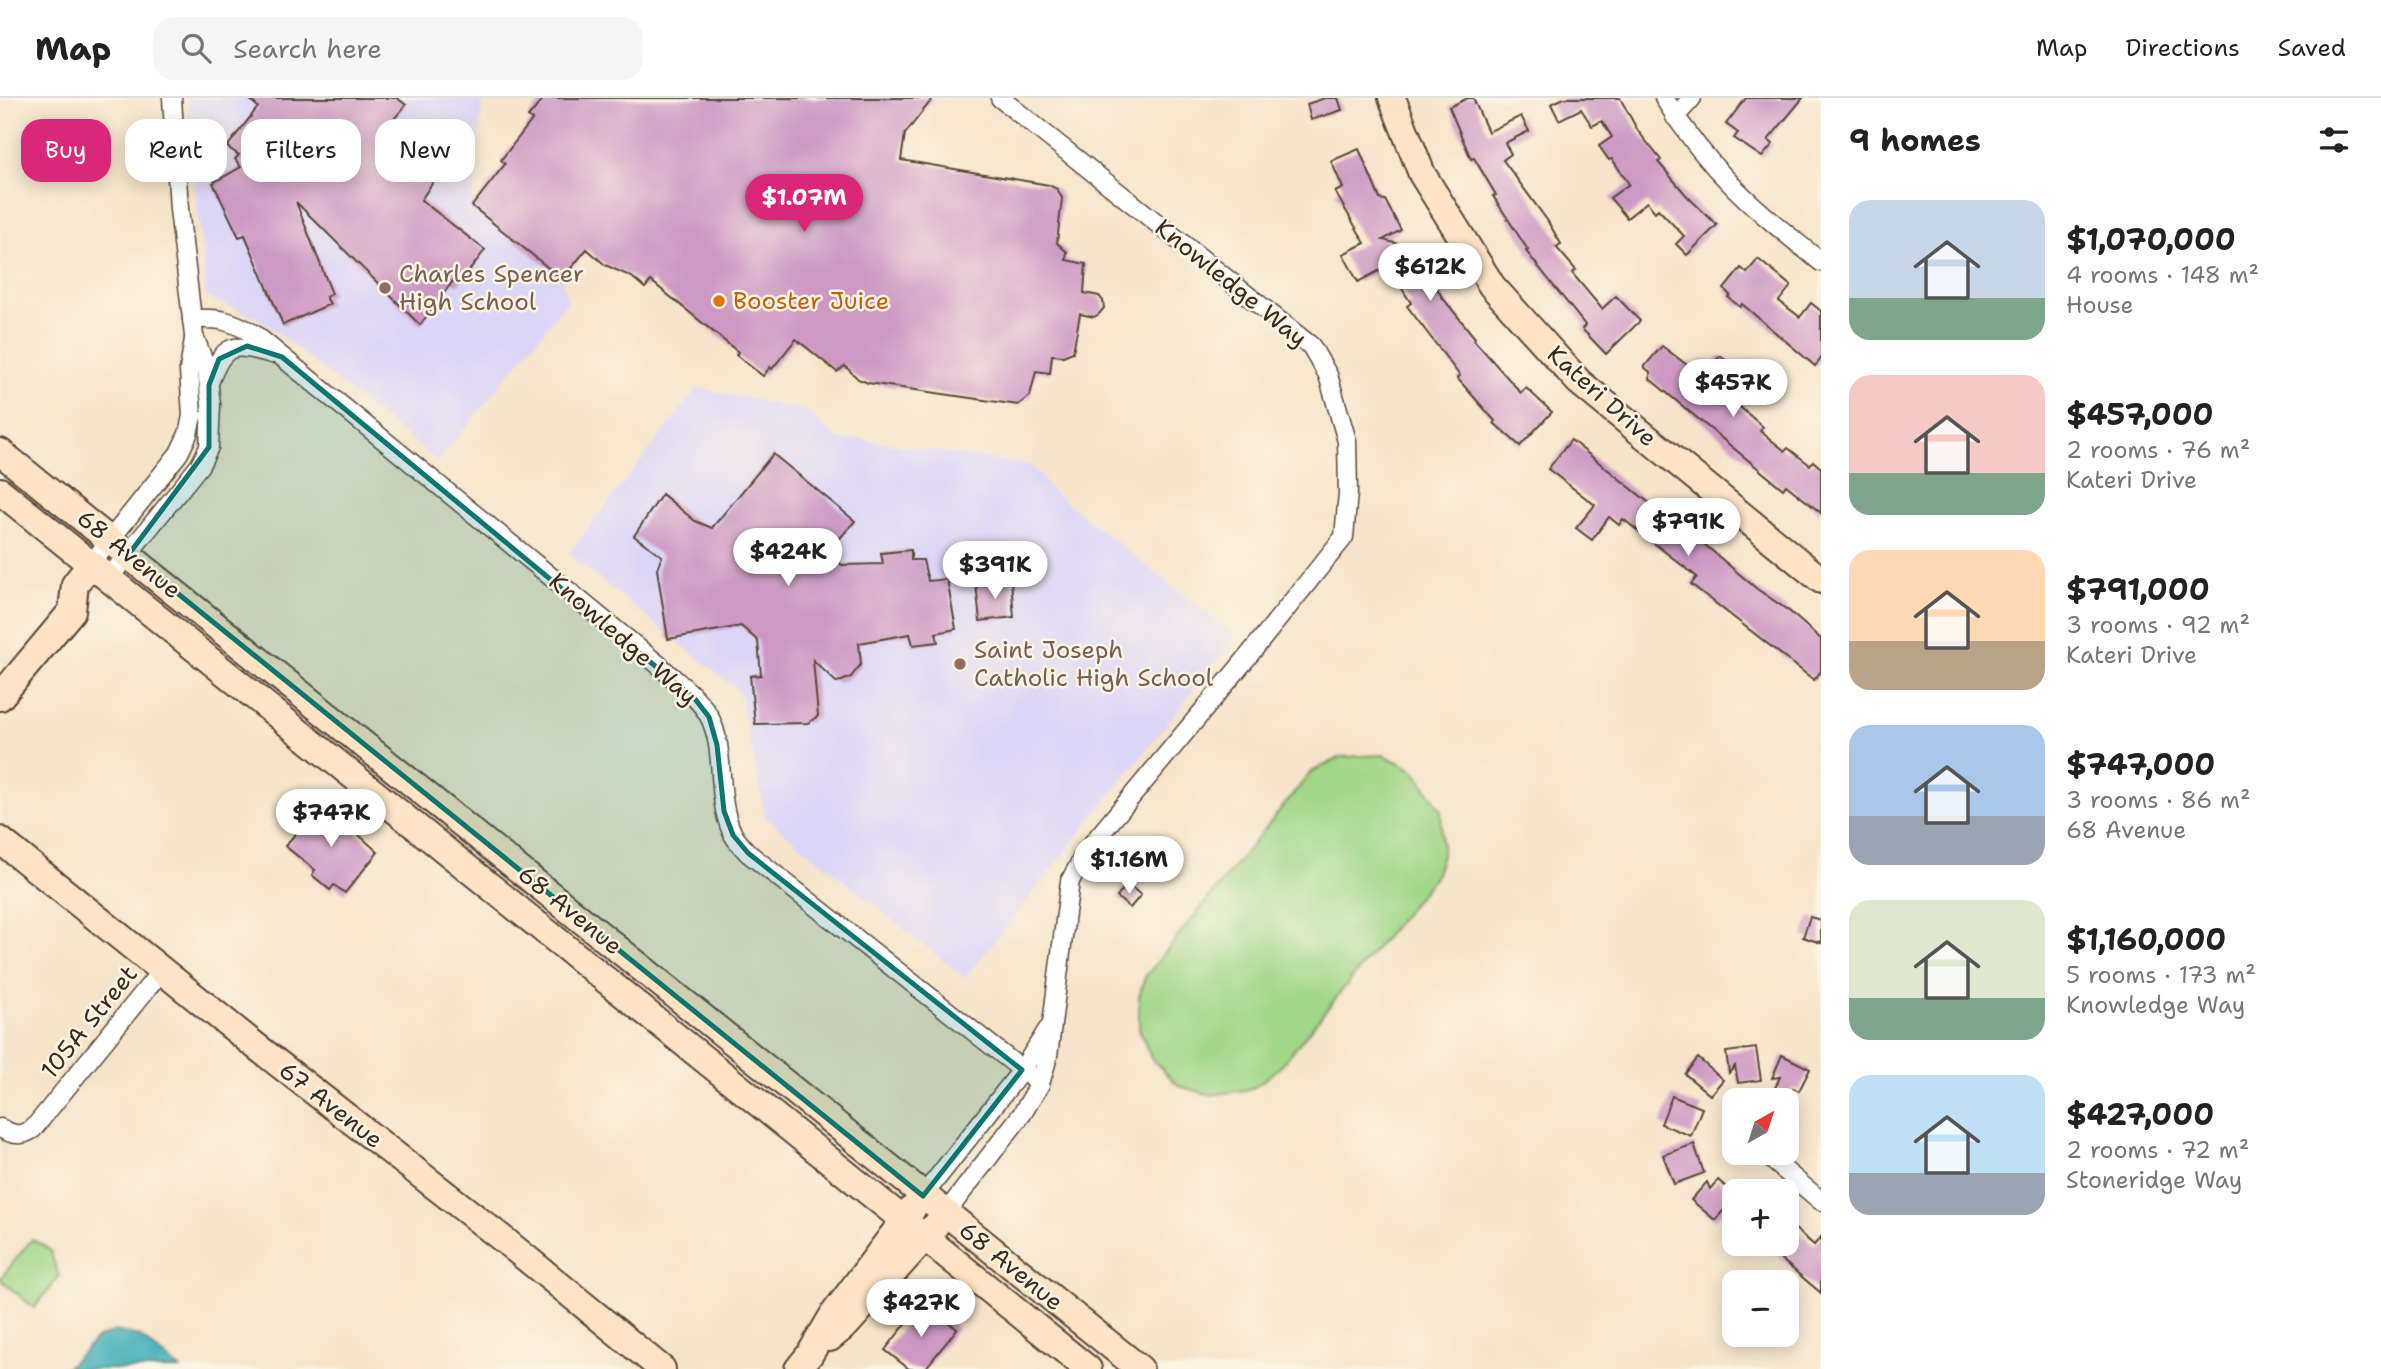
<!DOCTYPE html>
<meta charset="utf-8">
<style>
:root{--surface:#fff;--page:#f6f6f6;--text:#222;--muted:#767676;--line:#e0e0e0;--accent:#db2777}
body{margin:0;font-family:"Shantell Sans",sans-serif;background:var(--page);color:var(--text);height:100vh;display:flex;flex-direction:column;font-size:26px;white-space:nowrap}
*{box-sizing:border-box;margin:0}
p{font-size:23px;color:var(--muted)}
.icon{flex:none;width:38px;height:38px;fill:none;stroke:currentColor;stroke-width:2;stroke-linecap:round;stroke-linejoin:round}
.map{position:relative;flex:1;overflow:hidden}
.details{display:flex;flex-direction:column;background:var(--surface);width:560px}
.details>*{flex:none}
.banner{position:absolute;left:21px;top:21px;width:665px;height:63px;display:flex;gap:14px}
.needle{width:46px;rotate:39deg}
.fabs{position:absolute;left:1722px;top:990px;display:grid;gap:14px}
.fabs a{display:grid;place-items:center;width:77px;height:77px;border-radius:14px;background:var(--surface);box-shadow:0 4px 18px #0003;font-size:35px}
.price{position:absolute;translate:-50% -60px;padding:0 16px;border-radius:24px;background:#fff;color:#222;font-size:23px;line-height:46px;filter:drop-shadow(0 2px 4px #0008)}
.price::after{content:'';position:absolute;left:50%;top:42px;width:21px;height:16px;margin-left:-10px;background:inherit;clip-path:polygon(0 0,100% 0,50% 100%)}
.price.current{background:var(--accent);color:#fff}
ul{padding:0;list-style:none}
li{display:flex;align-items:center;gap:21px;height:175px;padding:0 28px}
li span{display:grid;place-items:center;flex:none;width:196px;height:140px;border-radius:21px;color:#555}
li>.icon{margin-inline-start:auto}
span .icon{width:84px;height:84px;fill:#fffc;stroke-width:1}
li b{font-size:30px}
h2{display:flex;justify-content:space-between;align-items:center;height:84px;padding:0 28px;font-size:30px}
.pill{padding:0 24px;border-radius:21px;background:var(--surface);box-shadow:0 4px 18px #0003;font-size:24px;line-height:63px}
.pill.current{background:var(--accent);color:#fff}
header{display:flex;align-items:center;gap:42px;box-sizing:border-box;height:98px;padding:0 35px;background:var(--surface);border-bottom:2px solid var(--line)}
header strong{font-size:33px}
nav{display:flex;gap:38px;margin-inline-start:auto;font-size:24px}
.search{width:490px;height:63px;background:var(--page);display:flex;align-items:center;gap:18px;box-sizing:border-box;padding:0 24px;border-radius:21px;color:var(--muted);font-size:26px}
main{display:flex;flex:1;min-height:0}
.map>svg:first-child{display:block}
.built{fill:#dcd6f6}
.green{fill:#a1d788;stroke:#6e8053;stroke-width:2}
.water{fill:#3aabb7;stroke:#3a6a6a;stroke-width:2}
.building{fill:#cd99c3}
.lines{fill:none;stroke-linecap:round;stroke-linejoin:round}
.street-casing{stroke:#574638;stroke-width:21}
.secondary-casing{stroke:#574638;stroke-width:30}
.street{stroke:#fff;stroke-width:18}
.secondary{stroke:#fee4c5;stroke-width:26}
.marked{fill:#0f766e;fill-opacity:0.2;stroke:#0f766e;stroke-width:5;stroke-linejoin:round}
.education-dot{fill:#8d6e63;stroke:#fcf5e5;stroke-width:2.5}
.food-dot{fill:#e8710a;stroke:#fcf5e5;stroke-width:2.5}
.labels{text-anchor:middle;stroke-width:5;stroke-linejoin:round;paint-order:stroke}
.education-label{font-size:24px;fill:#785e54;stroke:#fcf5e5;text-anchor:start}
.street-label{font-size:24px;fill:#3b2a1e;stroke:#fcf5e5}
.food-label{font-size:24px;fill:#c56008;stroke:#fcf5e5;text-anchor:start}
</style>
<header>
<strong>Map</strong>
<div class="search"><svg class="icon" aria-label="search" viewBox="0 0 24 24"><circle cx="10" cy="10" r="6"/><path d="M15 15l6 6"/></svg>Search here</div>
<nav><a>Map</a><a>Directions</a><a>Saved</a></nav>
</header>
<main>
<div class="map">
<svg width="1821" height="1271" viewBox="0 0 1821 1271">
<rect width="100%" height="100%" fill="#fcf5e5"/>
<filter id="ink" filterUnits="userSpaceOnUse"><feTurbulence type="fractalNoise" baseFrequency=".0143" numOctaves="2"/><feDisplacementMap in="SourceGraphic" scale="14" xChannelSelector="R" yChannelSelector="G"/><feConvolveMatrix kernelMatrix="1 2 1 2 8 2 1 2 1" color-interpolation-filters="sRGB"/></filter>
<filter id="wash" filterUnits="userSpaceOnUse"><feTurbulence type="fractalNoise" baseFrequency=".00686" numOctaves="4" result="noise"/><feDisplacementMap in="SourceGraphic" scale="28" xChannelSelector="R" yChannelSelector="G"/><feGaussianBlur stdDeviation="1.57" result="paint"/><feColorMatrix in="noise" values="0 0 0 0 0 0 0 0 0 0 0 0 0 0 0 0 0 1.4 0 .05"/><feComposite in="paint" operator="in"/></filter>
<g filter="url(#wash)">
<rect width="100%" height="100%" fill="#f5e4c9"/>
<!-- built -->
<g class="built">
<polygon points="187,0 483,0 472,108 562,181 568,203 438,364 261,222 206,199"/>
<polygon points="698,290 806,313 840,342 859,341 1032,368 1052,393 1236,539 965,880 766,720 739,593 568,456"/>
</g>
<!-- green -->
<g class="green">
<polygon points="1384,657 1415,673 1441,712 1442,757 1435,778 1279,970 1252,991 1210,997 1179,988 1151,960 1139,930 1139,899 1145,879 1311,674 1341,659"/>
<polygon points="32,1141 50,1152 59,1179 34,1210 0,1181"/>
</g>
<!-- water -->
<polygon class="water" points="115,1233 139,1238 180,1271 65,1271 97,1240"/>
<g id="blocks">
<!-- building -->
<g class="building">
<polygon points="248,0 397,0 406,7 394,21 445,66 421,102 485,152 458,187 453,183 420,227 296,104 332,196 326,199 330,206 283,227 245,137 239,139 213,85 241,69 235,61 239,57 227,49 258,9"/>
<polygon points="544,0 933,0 905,36 901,62 1049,87 1057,91 1062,100 1057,145 1067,154 1066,162 1086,166 1084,195 1099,198 1103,203 1104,210 1099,216 1094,219 1080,216 1073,254 1063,258 1052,257 1050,275 1036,273 1030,298 1018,307 868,285 858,281 845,268 837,274 796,241 772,271 770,269 763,278 736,257 738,254 651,183 645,190 632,179 605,167 587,151 562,181 472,108 505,66 501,62 532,22 528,19"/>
<polygon points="1325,0 1338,0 1342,12 1311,22 1307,6"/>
<polygon points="1468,0 1473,0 1488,34 1521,18 1529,33 1505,45 1511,56 1503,62 1547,122 1561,146 1556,149 1576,172 1572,175 1602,211 1616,198 1640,223 1606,256 1582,231 1585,227 1526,153 1528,152 1493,98 1496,97 1474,60 1471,61 1449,9"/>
<polygon points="1564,0 1620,0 1638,33 1661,62 1658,64 1687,98 1717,127 1687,157 1676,146 1684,138 1658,111 1655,114 1647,104 1627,120 1610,100 1629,86 1612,61 1609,62 1599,48 1612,39 1602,23 1592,28 1581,11 1559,22 1551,6"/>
<polygon points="1746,0 1803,0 1768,42 1773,46 1762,59 1734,40 1738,35 1726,26"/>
<polygon points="1359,51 1380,101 1385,102 1401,132 1383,142 1414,150 1442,199 1475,240 1474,242 1521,295 1526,290 1552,314 1520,348 1494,325 1495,323 1457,280 1460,278 1407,208 1411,205 1392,175 1388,177 1384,170 1358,184 1343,156 1365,145 1335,94 1343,90 1331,63"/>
<polygon points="1758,161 1791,188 1779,203 1800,219 1811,205 1821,213 1821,261 1815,268 1742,206 1740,209 1728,199 1730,197 1724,191 1741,170 1747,175"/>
<polygon points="1662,248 1695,273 1704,262 1712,267 1720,258 1735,269 1737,267 1751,278 1732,302 1763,329 1760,333 1785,353 1788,350 1810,367 1813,363 1821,370 1821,415 1786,387 1783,391 1650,281 1650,274 1644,269"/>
<polygon points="1571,342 1678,428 1691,435 1757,491 1789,513 1821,541 1821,573 1814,582 1691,486 1697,479 1623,421 1619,427 1609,419 1592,442 1576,430 1595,407 1548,371"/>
<polygon points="773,356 855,423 827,455 842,467 883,466 881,455 911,452 911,462 923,462 928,483 947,481 956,531 936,535 938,544 913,547 910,536 859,545 861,566 851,579 842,583 836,584 813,562 818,618 808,625 755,626 750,578 761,577 758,543 741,528 668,541 657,471 662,458 634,438 662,396 695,423 712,430"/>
<polygon points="1011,483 1014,519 980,523 976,486"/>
<polygon points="319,707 339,723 341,721 378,754 345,795 334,787 330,792 312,777 315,772 285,748 302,728 296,724 307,711 312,715"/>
<polygon points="1127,786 1141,797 1130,810 1117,799"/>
<polygon points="1810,819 1821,822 1821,845 1803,839"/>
<polygon points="1756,950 1761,982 1738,985 1735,968 1729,975 1726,954"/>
<polygon points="1782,957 1810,971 1799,993 1793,990 1790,997 1775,990 1780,979 1772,980"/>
<polygon points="1698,960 1723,982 1710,997 1685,976"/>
<polygon points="1672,998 1702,1010 1691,1038 1661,1026"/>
<polygon points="1694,1046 1704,1075 1674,1086 1663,1057"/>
<polygon points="1718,1082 1734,1096 1734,1122 1723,1113 1715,1122 1691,1102 1707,1084 1710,1091"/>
<polygon points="1787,1124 1814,1147 1821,1139 1821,1195 1763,1146 1787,1146"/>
<polygon points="932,1211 957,1231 925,1271 909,1271 885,1252 916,1213"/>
</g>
</g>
</g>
<g filter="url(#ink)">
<use href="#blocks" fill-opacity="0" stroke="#574638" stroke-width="2"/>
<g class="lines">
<!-- street casing -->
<g class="street-casing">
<g id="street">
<path d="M1664,0C1709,74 1755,111 1821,164"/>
<polyline points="1675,19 1692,0"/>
<path d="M192,221C220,220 230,222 254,236L660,568C676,584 698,598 709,618C727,653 715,698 732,734C735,742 743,749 748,755L1040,986"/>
<path d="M209,285C224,244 233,245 272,256"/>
<polyline points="91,466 179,355 188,336 192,318 189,272 194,241"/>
<polyline points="108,481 200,367 209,349 211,307 207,271 194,238 179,111 172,0"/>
<path d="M0,1030C13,1037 21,1039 33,1031L162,872"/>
<polyline points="1764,1055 1821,1103"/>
<polyline points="923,1098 1022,972 1048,931"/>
<polyline points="945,1116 1022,1016 1040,986 1048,958 1070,783 1087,752 1237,572 1344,439 1348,395 1347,343 1328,277 1311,248 1000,0"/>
</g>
</g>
<!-- secondary casing -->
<g class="secondary-casing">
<g id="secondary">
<polyline points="1392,0 1422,76 1492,188 1579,284 1821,482"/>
<polyline points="0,354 1140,1271"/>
<polyline points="0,393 1088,1271"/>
<polyline points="0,599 72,513 75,486 91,466"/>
<polyline points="0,742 252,945 504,1142 662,1271"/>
<polyline points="830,1240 847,1226 935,1128"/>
<polyline points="798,1271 810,1256 833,1217 913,1110"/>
</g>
</g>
<!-- street -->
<use href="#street" class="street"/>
<!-- secondary -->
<use href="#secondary" class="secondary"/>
</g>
</g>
<!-- marked area -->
<path class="marked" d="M247,248L282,259L695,601L709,619L717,647L724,713L733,737L748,755L1022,972L923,1098L129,456L209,349V287L219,261Z"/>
<!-- markers -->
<g class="education-dot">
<circle cx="385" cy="190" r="7"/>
<circle cx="960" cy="566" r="7"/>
</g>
<circle class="food-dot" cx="719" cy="203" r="7"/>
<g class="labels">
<!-- education labels -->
<g class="education-label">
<text x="399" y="184">Charles Spencer<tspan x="399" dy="28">High School</tspan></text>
<text x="974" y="560">Saint Joseph<tspan x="974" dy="28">Catholic High School</tspan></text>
</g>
<!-- street labels -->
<g class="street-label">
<text transform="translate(1231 185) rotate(39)" y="8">Knowledge Way</text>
<text transform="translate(1602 298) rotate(42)" y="8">Kateri Drive</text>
<text transform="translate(129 456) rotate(39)" y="8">68 Avenue</text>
<text transform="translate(623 541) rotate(41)" y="8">Knowledge Way</text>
<text transform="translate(570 812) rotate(39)" y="8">68 Avenue</text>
<text transform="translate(89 924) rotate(-51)" y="8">105A Street</text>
<text transform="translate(331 1007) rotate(38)" y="8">67 Avenue</text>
<text transform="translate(1011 1168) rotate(39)" y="8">68 Avenue</text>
</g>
<!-- food labels -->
<g class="food-label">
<text x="733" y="211">Booster Juice</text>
</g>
</g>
</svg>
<div class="fabs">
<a><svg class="needle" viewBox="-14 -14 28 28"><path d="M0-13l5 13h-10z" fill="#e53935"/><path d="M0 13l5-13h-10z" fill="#767676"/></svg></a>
<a>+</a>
<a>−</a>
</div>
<b class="price current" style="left:804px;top:136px">$1.07M</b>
<b class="price" style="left:1430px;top:205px">$612K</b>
<b class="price" style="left:1733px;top:321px">$457K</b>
<b class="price" style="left:1688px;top:460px">$791K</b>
<b class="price" style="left:788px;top:490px">$424K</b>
<b class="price" style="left:995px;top:503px">$391K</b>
<b class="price" style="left:331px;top:751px">$747K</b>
<b class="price" style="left:1129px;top:798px">$1.16M</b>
<b class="price" style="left:921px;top:1241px">$427K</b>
<div class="banner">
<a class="pill current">Buy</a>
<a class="pill">Rent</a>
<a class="pill">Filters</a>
<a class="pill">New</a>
</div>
</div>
<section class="details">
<h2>9 homes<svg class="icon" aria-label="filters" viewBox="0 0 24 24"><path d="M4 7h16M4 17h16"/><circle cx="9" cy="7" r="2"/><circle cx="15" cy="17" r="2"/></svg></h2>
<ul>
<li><span style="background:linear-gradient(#c9d6e8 70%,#7fa58c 0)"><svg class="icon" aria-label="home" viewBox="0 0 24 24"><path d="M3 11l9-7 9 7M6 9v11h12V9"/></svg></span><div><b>$1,070,000</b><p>4 rooms · 148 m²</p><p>House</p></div></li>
<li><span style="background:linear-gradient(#f6c9c9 70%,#7fa58c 0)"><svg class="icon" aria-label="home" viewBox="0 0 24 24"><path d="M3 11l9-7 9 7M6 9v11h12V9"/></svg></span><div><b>$457,000</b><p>2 rooms · 76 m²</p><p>Kateri Drive</p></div></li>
<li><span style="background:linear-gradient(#ffd9b3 65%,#b9a48a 0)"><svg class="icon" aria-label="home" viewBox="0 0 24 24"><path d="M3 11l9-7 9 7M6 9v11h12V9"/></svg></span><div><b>$791,000</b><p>3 rooms · 92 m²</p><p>Kateri Drive</p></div></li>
<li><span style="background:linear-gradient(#a9c7e8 65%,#9aa5b1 0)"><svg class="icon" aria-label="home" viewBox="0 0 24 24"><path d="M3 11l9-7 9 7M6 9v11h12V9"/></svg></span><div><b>$747,000</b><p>3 rooms · 86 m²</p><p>68 Avenue</p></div></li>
<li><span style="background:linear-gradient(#dfe7d0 70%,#7fa58c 0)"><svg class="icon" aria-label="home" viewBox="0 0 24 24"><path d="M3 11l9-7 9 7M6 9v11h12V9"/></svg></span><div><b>$1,160,000</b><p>5 rooms · 173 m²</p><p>Knowledge Way</p></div></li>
<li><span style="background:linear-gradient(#bfe0f5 70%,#9aa5b1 0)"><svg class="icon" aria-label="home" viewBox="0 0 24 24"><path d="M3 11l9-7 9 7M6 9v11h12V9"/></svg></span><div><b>$427,000</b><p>2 rooms · 72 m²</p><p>Stoneridge Way</p></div></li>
</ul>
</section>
</main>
